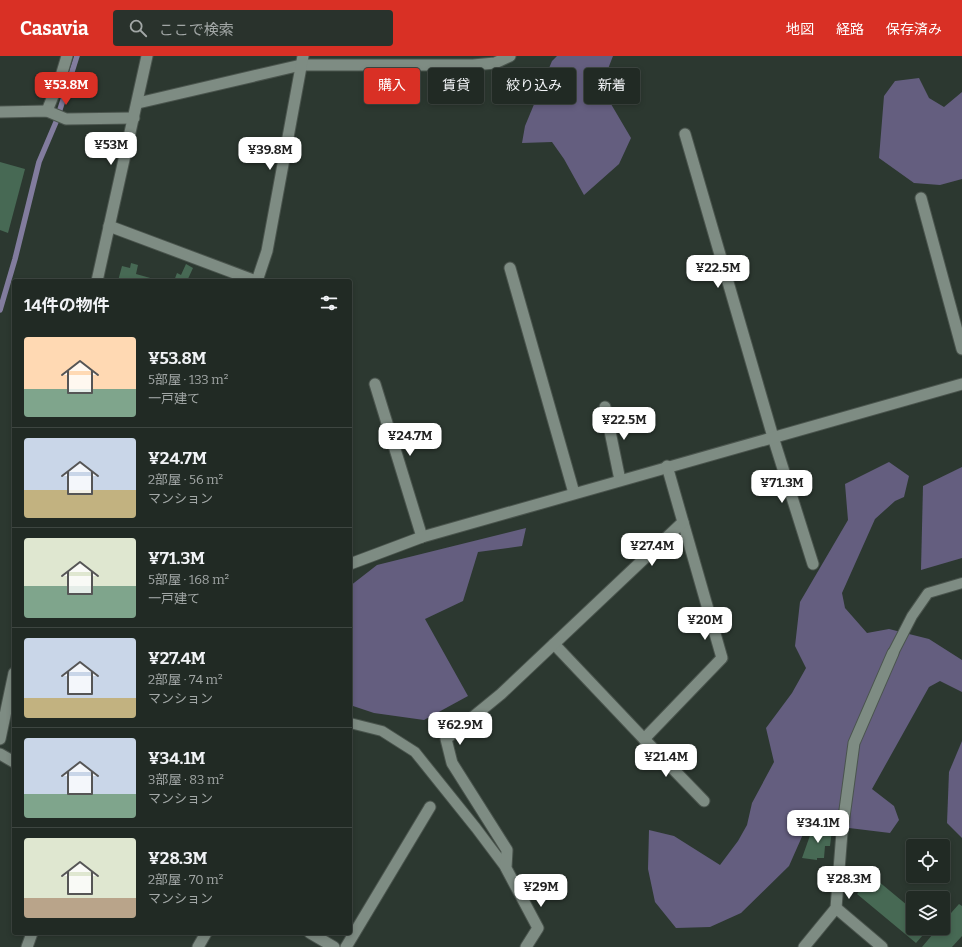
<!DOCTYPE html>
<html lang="ja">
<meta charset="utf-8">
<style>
:root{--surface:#212a24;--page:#29322c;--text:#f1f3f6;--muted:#a2a7a6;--line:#3e4641;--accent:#d93025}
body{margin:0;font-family:Bitter,"Noto Sans JP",serif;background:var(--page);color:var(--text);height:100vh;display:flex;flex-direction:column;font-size:15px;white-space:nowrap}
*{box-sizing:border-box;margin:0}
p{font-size:13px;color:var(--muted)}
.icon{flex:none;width:22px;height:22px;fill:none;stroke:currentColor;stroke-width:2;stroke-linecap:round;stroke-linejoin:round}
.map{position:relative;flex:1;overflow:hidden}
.drawer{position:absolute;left:12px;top:223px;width:340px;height:656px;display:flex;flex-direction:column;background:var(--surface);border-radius:4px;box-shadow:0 2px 6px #0003,0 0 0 1px var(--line)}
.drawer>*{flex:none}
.guide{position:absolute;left:364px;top:12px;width:380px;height:36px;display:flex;gap:8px}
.controls{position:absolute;left:906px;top:783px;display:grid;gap:8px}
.controls a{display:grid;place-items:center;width:44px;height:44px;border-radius:4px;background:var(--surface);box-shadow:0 2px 6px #0003,0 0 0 1px var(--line);font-size:20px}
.price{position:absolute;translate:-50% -34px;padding:0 9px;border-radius:8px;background:#fff;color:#222;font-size:13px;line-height:26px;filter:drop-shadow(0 1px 2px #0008)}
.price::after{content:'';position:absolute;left:50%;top:24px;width:12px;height:9px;margin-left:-6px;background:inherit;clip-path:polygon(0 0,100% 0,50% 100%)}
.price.current{background:var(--accent);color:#fff}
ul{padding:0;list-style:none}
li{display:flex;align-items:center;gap:12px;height:100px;padding:0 12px}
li+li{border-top:1px solid var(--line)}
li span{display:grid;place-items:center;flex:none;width:112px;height:80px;border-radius:4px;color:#555}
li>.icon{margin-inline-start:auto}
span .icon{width:48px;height:48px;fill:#fffc;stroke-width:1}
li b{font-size:17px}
h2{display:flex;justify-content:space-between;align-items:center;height:48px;padding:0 12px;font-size:17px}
.pill{padding:0 14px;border-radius:4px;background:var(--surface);box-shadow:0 2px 6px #0003,0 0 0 1px var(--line);font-size:14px;line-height:36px}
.pill.current{background:var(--accent);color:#fff}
header{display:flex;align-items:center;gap:24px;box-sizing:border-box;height:56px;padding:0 20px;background:var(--accent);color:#fff}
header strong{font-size:19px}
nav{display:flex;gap:22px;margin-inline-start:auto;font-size:14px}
.search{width:280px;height:36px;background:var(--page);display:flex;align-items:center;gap:10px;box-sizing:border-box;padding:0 14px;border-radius:4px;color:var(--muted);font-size:15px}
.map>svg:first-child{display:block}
.forest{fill:#645e7f}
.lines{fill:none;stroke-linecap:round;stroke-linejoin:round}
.stream{stroke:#827c9e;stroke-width:5.5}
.building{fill:#476954}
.service-casing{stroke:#4a544d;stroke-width:12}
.pedestrian-casing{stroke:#4a544d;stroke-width:13}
.minor-casing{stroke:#4a544d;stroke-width:13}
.tertiary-casing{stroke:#4a544d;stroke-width:13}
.service{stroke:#7e8c83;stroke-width:10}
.pedestrian{stroke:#7e8c83;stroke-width:11}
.minor{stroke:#7e8c83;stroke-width:11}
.tertiary{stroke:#7e8c83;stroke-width:11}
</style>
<header>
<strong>Casavia</strong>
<div class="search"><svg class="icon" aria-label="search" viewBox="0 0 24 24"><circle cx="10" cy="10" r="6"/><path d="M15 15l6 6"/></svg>ここで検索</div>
<nav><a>地図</a><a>経路</a><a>保存済み</a></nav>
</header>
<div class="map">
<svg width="962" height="891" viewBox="0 0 962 891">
<rect width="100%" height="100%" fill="#2c3830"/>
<!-- forest -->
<g class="forest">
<polygon points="557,0 613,0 601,31 631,82 619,108 584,139 564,103 552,86 522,87 525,70 552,5"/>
<polygon points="919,22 929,42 944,51 962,36 962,123 940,129 914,127 879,102 884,40 895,25"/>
<polygon points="889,406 909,420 904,441 895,445 875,463 842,537 845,552 867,577 889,573 929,583 962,604 962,636 940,625 929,631 872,733 894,750 899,764 890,777 808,767 789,810 741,857 710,871 676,872 655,846 648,813 649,774 674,780 720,809 738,785 747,769 752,747 774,706 766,672 792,637 806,612 795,590 800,546 848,464 845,428"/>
<polygon points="962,411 962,502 921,514 923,430"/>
<polygon points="526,472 522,490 478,496 463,545 425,563 468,640 424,664 374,657 350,649 350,530 377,509"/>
<polygon points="962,685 962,782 947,767 949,716"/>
</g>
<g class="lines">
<!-- stream -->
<polyline class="stream" points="0,254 15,203 39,106 56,66 77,0"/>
</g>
<!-- building -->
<g class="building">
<polygon points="0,106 25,113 8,177 0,174"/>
<polygon points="131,207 138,209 136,218 161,225 118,225 122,210 130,212"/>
<polygon points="186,208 193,212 187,225 174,225 177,217 181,219"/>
<polygon points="813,771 832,774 830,790 825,790 824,802 817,802 817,804 802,802"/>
<polygon points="872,820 913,854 913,872 929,872 916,887 857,838"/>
<polygon points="959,848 962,850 962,880 952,891 922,891 938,872 943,872 943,866"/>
</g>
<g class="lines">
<!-- service casing -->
<g class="service-casing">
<g id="service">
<polyline points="893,597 912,560 928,537 962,527"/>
<polyline points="350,667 382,675 415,696 476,772 506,812"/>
</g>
</g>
<!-- pedestrian casing -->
<g class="pedestrian-casing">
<polyline id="pedestrian" points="842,776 854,687 893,597"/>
</g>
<!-- minor casing -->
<g class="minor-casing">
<g id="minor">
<polyline points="138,47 301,9 473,9 495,7 510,0"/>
<polyline points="47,55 61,20 67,0"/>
<polyline points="0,56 47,55 66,63 134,62"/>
<polyline points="685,78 773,381 813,508"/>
<polyline points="921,142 962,293"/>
<polyline points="109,170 256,225"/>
<polyline points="510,212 574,437"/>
<polyline points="257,225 267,195 303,0"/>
<polyline points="375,328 422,481"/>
<polyline points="605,351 620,424"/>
<polyline points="350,508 422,481 962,328"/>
<polyline points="554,588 644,683 704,745"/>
<polyline points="644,683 722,602 683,466"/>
<polyline points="0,698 14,706"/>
<polyline points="836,852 882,891"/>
<polyline points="310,877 334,891"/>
<polyline points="27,891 32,877"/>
<polyline points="198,891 206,877"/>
<polyline points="346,891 430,751"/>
<polyline points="526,891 538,872 506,812 507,794 452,707 446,683 501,638 683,466 667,410"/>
<polyline points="804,891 836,852 842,776"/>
</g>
</g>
<!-- tertiary casing -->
<g class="tertiary-casing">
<g id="tertiary">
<polyline points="97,225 147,0"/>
<polyline points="0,683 14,617"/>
</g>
</g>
<!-- service -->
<use href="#service" class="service"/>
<!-- pedestrian -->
<use href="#pedestrian" class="pedestrian"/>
<!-- minor -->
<use href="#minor" class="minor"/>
<!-- tertiary -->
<use href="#tertiary" class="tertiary"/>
</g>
</svg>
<div class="controls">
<a><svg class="icon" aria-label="locate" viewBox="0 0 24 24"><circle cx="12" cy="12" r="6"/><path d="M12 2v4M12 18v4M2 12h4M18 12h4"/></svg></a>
<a><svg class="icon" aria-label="layers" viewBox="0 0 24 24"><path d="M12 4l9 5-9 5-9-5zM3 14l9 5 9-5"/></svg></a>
</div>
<b class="price current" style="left:66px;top:50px">¥53.8M</b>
<b class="price" style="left:111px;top:110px">¥53M</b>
<b class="price" style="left:270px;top:115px">¥39.8M</b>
<b class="price" style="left:718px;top:233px">¥22.5M</b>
<b class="price" style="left:624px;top:385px">¥22.5M</b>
<b class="price" style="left:410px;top:401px">¥24.7M</b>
<b class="price" style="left:782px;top:448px">¥71.3M</b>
<b class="price" style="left:652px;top:511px">¥27.4M</b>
<b class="price" style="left:705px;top:585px">¥20M</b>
<b class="price" style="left:460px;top:690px">¥62.9M</b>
<b class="price" style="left:666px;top:722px">¥21.4M</b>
<b class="price" style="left:818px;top:788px">¥34.1M</b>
<b class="price" style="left:849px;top:844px">¥28.3M</b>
<b class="price" style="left:541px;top:852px">¥29M</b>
<div class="guide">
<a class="pill current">購入</a>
<a class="pill">賃貸</a>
<a class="pill">絞り込み</a>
<a class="pill">新着</a>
</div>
<section class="drawer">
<h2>14件の物件<svg class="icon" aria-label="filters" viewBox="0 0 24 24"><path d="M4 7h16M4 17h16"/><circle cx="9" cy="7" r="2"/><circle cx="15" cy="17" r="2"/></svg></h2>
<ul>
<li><span style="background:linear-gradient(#ffd9b3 65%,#7fa58c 0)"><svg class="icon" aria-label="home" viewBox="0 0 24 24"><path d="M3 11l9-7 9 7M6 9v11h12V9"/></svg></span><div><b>¥53.8M</b><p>5部屋 · 133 m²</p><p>一戸建て</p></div></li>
<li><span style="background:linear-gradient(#c9d6e8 65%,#c2b280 0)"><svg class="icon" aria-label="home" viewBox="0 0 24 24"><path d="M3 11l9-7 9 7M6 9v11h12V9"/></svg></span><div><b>¥24.7M</b><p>2部屋 · 56 m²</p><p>マンション</p></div></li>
<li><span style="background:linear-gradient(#dfe7d0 60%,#7fa58c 0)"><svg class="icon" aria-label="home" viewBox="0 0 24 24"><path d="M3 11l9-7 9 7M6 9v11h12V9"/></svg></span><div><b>¥71.3M</b><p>5部屋 · 168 m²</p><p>一戸建て</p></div></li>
<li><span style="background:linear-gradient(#c9d6e8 75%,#c2b280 0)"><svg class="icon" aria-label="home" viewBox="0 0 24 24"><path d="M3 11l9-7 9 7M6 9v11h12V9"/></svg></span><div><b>¥27.4M</b><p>2部屋 · 74 m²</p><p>マンション</p></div></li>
<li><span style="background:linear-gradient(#c9d6e8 70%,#7fa58c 0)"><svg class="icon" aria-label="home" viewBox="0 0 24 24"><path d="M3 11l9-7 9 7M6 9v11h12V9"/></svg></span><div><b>¥34.1M</b><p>3部屋 · 83 m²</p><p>マンション</p></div></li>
<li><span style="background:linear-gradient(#dfe7d0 75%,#b9a48a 0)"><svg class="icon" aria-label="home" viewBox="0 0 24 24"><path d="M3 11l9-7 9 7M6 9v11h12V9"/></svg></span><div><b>¥28.3M</b><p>2部屋 · 70 m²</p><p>マンション</p></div></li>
</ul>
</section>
</div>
